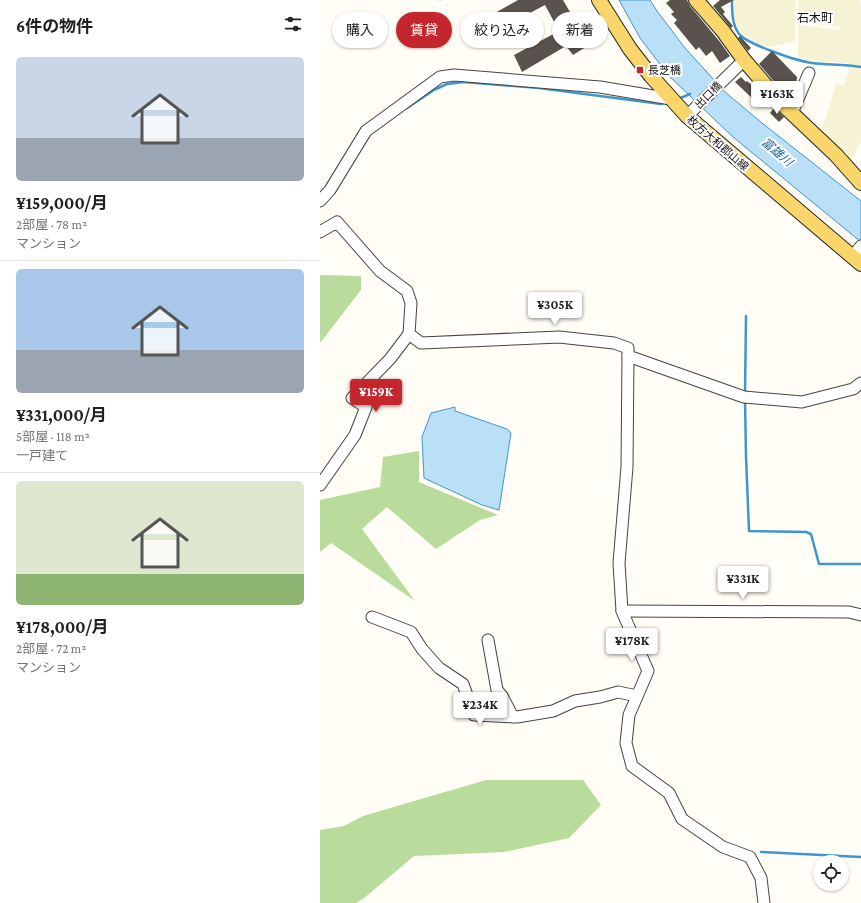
<!DOCTYPE html>
<html lang="ja">
<meta charset="utf-8">
<style>
:root{--surface:#fff;--page:#f2f2f2;--text:#202124;--muted:#757577;--line:#e0e0e0;--accent:#c4262e}
body{margin:0;font-family:"Crimson Pro","Noto Sans JP",serif;background:var(--page);color:var(--text);height:100vh;display:flex;flex-direction:column;font-size:15px;white-space:nowrap}
*{box-sizing:border-box;margin:0}
p{font-size:13px;color:var(--muted)}
.icon{flex:none;width:22px;height:22px;fill:none;stroke:currentColor;stroke-width:2;stroke-linecap:round;stroke-linejoin:round}
.map{position:relative;flex:1;overflow:hidden}
.drawer{display:flex;flex-direction:column;background:var(--surface);width:320px}
.drawer>*{flex:none}
.top-card{position:absolute;left:12px;top:12px;width:380px;height:36px;display:flex;gap:8px}
.buttons{position:absolute;left:493px;top:855px;display:grid;gap:8px}
.buttons a{display:grid;place-items:center;width:36px;height:36px;border-radius:50%;background:var(--surface);box-shadow:0 1px 3px #0004;font-size:20px}
.price{position:absolute;translate:-50% -34px;padding:0 9px;border-radius:4px;background:#fff;color:#222;font-size:13px;line-height:26px;filter:drop-shadow(0 1px 2px #0008)}
.price::after{content:'';position:absolute;left:50%;top:24px;width:12px;height:9px;margin-left:-6px;background:inherit;clip-path:polygon(0 0,100% 0,50% 100%)}
.price.current{background:var(--accent);color:#fff}
ul{padding:0;list-style:none}
li{display:grid;align-content:center;gap:8px;height:212px;padding:0 16px}
li+li{border-top:1px solid var(--line)}
li span{display:grid;place-items:center;height:124px;border-radius:6px;color:#555}
li>.icon{margin-inline-start:auto}
span .icon{width:72px;height:72px;fill:#fffc;stroke-width:1}
li b{font-size:17px}
h2{display:flex;justify-content:space-between;align-items:center;height:48px;padding:0 16px;font-size:17px}
.chip{padding:0 14px;border-radius:18px;background:var(--surface);box-shadow:0 1px 3px #0004;font-size:14px;line-height:36px}
.chip.current{background:var(--accent);color:#fff}
main{display:flex;flex:1;min-height:0}
.map>svg:first-child{display:block}
.farmland{fill:#f6f3d4}
.forest{fill:#b9dc9c}
.water{fill:#b9e0f7;stroke:#3f96cf}
.lines{fill:none;stroke-linecap:round;stroke-linejoin:round}
.stream{stroke:#3f96cf;stroke-width:2.5}
.building{fill:#5a524d}
.minor-casing{stroke:#444;stroke-width:13}
.major-casing{stroke:#222;stroke-width:16}
.minor{stroke:#fff;stroke-width:11}
.major{stroke:#f9d66b;stroke-width:14}
.poi-dot{fill:#c4262e;stroke:#fff;stroke-width:1.5}
.labels{text-anchor:middle;stroke-width:4;stroke-linejoin:round;paint-order:stroke}
.poi-label{font-size:11px;fill:#111;stroke:#fff;text-anchor:start}
.street-label{font-size:11px;fill:#111;stroke:#fff}
.neighbourhood-label{font-size:12px;fill:#111;stroke:#fff}
.water-label{font-size:12px;font-style:italic;fill:#1768a6;stroke:#fff}
</style>
<main>
<section class="drawer">
<h2>6件の物件<svg class="icon" aria-label="filters" viewBox="0 0 24 24"><path d="M4 7h16M4 17h16"/><circle cx="9" cy="7" r="2"/><circle cx="15" cy="17" r="2"/></svg></h2>
<ul>
<li><span style="background:linear-gradient(#c9d6e8 65%,#9aa5b1 0)"><svg class="icon" aria-label="home" viewBox="0 0 24 24"><path d="M3 11l9-7 9 7M6 9v11h12V9"/></svg></span><div><b>¥159,000/月</b><p>2部屋 · 78 m²</p><p>マンション</p></div></li>
<li><span style="background:linear-gradient(#a9c7e8 65%,#9aa5b1 0)"><svg class="icon" aria-label="home" viewBox="0 0 24 24"><path d="M3 11l9-7 9 7M6 9v11h12V9"/></svg></span><div><b>¥331,000/月</b><p>5部屋 · 118 m²</p><p>一戸建て</p></div></li>
<li><span style="background:linear-gradient(#dfe7d0 75%,#8fb573 0)"><svg class="icon" aria-label="home" viewBox="0 0 24 24"><path d="M3 11l9-7 9 7M6 9v11h12V9"/></svg></span><div><b>¥178,000/月</b><p>2部屋 · 72 m²</p><p>マンション</p></div></li>
</ul>
</section>
<div class="map">
<svg width="541" height="903" viewBox="0 0 541 903">
<rect width="100%" height="100%" fill="#fffdf5"/>
<!-- farmland -->
<g class="farmland">
<polygon points="414,0 476,0 475,41 450,47 438,44 422,34 418,27 414,16"/>
<polygon points="478,0 539,0 541,4 541,66 518,62 491,61 478,57 478,25 518,30 521,27 478,22"/>
<polygon points="530,66 541,69 541,142 530,161 501,133 516,84 524,86"/>
</g>
<!-- forest -->
<g class="forest">
<polygon points="0,275 41,276 41,290 0,343"/>
<polygon points="99,451 99,482 178,515 160,520 116,549 67,507 42,529 95,601 11,543 0,552 0,500 60,487 63,457"/>
<polygon points="166,780 263,780 281,805 249,838 184,852 94,856 43,899 36,903 0,903 0,830 24,826 43,816"/>
</g>
<!-- water -->
<g class="water">
<polygon points="299,0 330,0 337,11 365,48 405,92 442,123 541,201 541,242 413,137 349,76 320,38"/>
<polygon points="135,407 135,411 187,429 191,433 179,510 162,505 104,478 102,437 111,413"/>
</g>
<g class="lines">
<!-- stream -->
<g class="stream">
<path d="M412,0C412,12 412,26 420,35C430,45 477,61 492,63C508,65 525,64 541,67"/>
<polyline points="358,99 370,94"/>
<polyline points="87,108 114,90 127,84 144,82 219,88 341,104 345,103"/>
<polyline points="425,394 426,316"/>
<polyline points="425,401 426,457 429,531 486,532 491,534 499,564 541,564"/>
<polyline points="441,852 541,857"/>
</g>
</g>
<!-- building -->
<g class="building">
<polygon points="198,0 243,0 269,45 253,55 246,46 202,72 194,55 239,31 225,5 176,31 168,17"/>
<polygon points="350,0 367,0 370,6 400,42 410,56 400,63 392,51 386,56 379,47 376,50 354,23 357,20 351,14 354,12 346,3"/>
<polygon points="400,0 414,0 401,7 405,12 403,14 413,26 411,28 393,6"/>
<polygon points="420,36 431,48 428,51 418,38"/>
<polygon points="452,51 477,77 476,85 469,99 439,64"/>
<polygon points="421,77 426,82 427,81 439,91 433,99 415,82"/>
<polygon points="454,108 464,117 459,122 450,113"/>
</g>
<g class="lines">
<!-- minor casing -->
<g class="minor-casing">
<g id="minor">
<polyline points="472,113 489,73"/>
<polyline points="367,116 424,60"/>
<polyline points="0,201 10,190 46,131 120,77 134,75 280,87 351,99"/>
<polyline points="0,232 17,222 60,271 87,291 91,303 89,334 101,343 239,337 294,343 308,348 308,356 424,397 482,402 533,389 541,383"/>
<polyline points="532,257 541,246"/>
<polyline points="308,356 307,467 299,563 302,611 328,671 309,715 306,743 312,766 349,793 362,819 403,847 430,857 441,878 444,903"/>
<polyline points="0,485 35,435 46,407 32,398 70,359 89,334"/>
<polyline points="302,611 529,612 541,615"/>
<polyline points="52,617 91,632 102,649 119,668 143,684 154,715 197,717 233,711 255,701 280,697 298,692 317,696"/>
<polyline points="168,640 177,690 182,696 193,717"/>
</g>
</g>
<!-- major casing -->
<g class="major-casing">
<g id="major">
<polyline points="279,0 310,49 331,76 367,116 541,264"/>
<polyline points="376,0 403,31 424,60 461,103 516,155 541,183"/>
</g>
</g>
<!-- minor -->
<use href="#minor" class="minor"/>
<!-- major -->
<use href="#major" class="major"/>
</g>
<!-- markers -->
<rect class="poi-dot" x="316" y="66" width="8" height="8" rx="2"/>
<g class="labels">
<!-- poi labels -->
<g class="poi-label">
<text x="328" y="74">長芝橋</text>
</g>
<!-- street labels -->
<g class="street-label">
<text transform="translate(388 95) rotate(-45)" y="4">出口橋</text>
<text transform="translate(398 143) rotate(41)" y="4">枚方大和郡山線</text>
</g>
<!-- neighbourhood labels -->
<g class="neighbourhood-label">
<text x="495" y="22">石木町</text>
</g>
<!-- water labels -->
<g class="water-label">
<text transform="translate(457 152) rotate(41)" y="4">富雄川</text>
</g>
</g>
</svg>
<div class="buttons">
<a><svg class="icon" aria-label="locate" viewBox="0 0 24 24"><circle cx="12" cy="12" r="6"/><path d="M12 2v4M12 18v4M2 12h4M18 12h4"/></svg></a>
</div>
<b class="price" style="left:457px;top:115px">¥163K</b>
<b class="price" style="left:235px;top:326px">¥305K</b>
<b class="price current" style="left:56px;top:413px">¥159K</b>
<b class="price" style="left:423px;top:600px">¥331K</b>
<b class="price" style="left:312px;top:662px">¥178K</b>
<b class="price" style="left:160px;top:726px">¥234K</b>
<div class="top-card">
<a class="chip">購入</a>
<a class="chip current">賃貸</a>
<a class="chip">絞り込み</a>
<a class="chip">新着</a>
</div>
</div>
</main>
